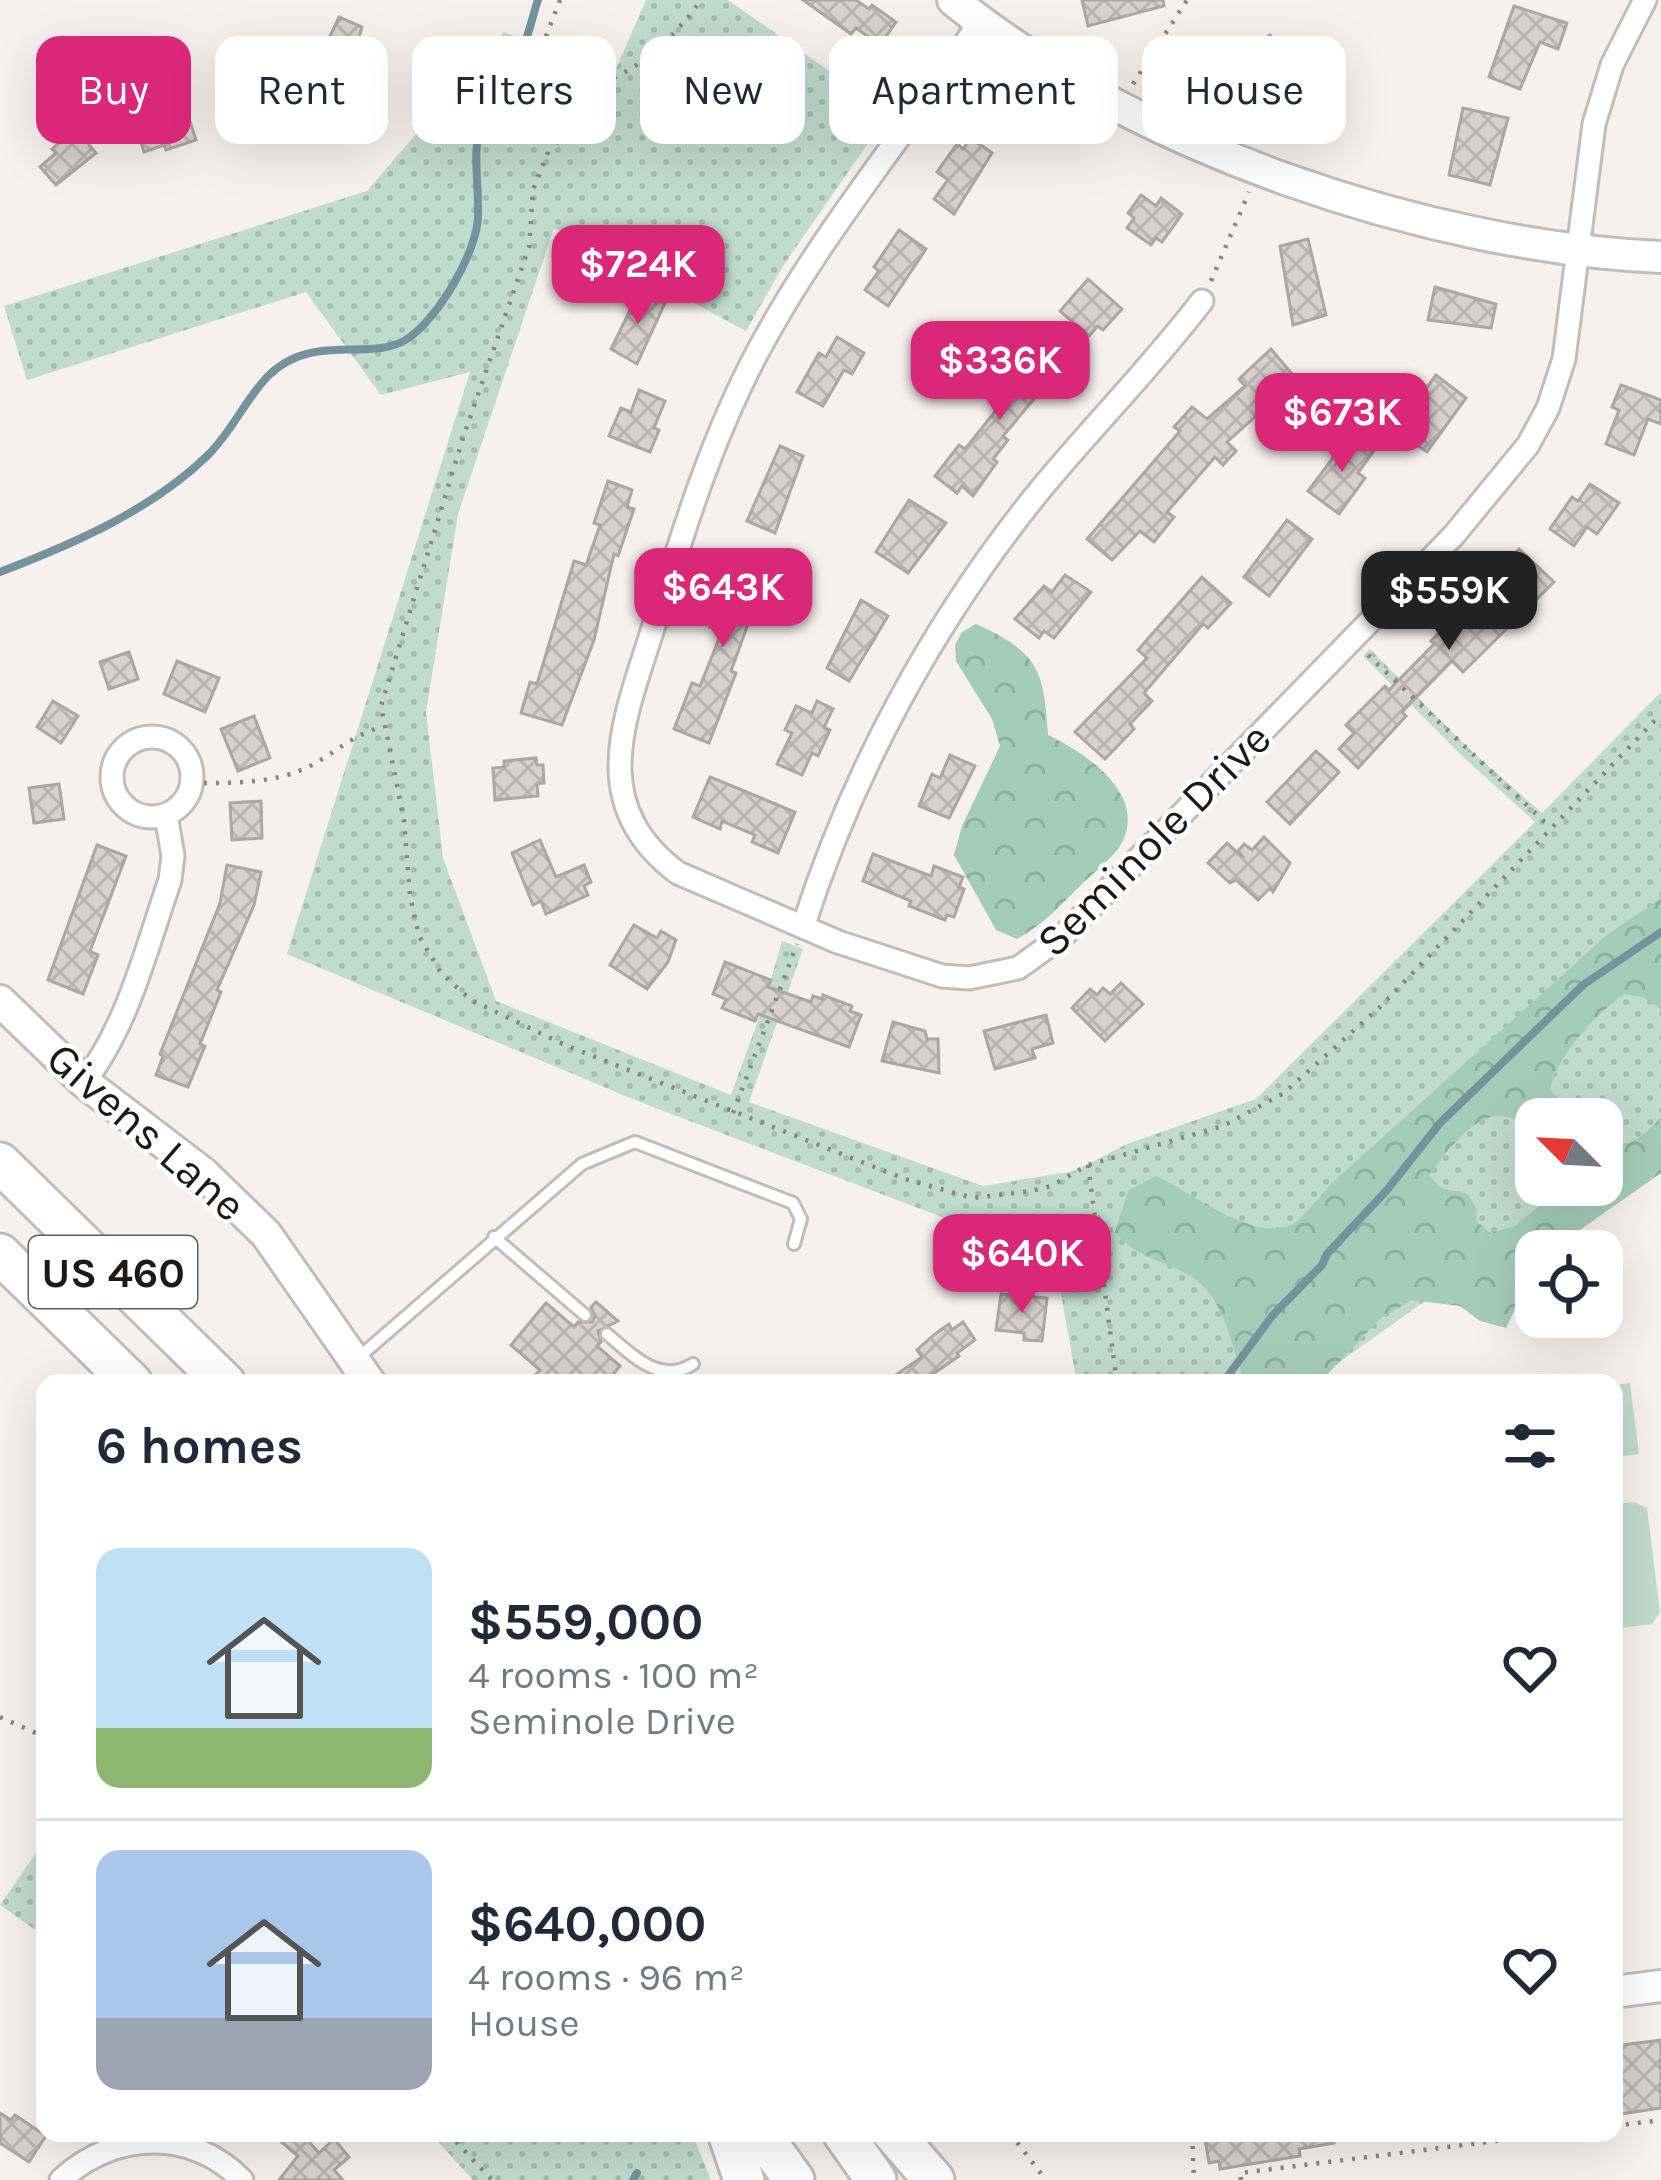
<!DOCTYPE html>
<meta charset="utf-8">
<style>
:root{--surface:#fff;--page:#f2f2f3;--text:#1f2937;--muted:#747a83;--line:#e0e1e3;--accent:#db2777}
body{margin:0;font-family:Karla,sans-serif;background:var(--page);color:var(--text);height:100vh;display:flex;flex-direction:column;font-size:45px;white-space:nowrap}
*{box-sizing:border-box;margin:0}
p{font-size:39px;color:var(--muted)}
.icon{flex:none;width:66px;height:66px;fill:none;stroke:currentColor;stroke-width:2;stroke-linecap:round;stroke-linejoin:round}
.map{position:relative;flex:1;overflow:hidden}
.panel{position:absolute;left:36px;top:1374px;width:1587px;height:768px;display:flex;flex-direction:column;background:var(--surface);border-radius:24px;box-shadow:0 12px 48px #0002}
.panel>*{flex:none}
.hud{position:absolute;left:36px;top:36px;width:1590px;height:108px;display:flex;gap:24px}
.needle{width:78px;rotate:294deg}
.controls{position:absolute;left:1515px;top:1098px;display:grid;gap:24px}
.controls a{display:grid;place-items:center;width:108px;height:108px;border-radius:24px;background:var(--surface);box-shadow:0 12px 48px #0002;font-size:60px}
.price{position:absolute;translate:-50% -102px;padding:0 27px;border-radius:24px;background:var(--accent);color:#fff;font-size:39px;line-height:78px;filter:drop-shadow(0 3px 6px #0008)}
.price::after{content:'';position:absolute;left:50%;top:72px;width:36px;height:27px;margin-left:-18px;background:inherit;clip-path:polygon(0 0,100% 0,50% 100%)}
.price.selected{background:#222;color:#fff}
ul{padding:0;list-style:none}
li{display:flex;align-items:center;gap:36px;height:300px;padding:0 60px}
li+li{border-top:3px solid var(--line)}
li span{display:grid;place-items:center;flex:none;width:336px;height:240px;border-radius:24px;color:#555}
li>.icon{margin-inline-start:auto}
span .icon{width:144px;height:144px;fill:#fffc;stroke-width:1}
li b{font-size:51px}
h2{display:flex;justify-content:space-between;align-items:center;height:144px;padding:0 60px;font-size:51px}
.pill{padding:0 42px;border-radius:24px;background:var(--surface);box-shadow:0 12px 48px #0002;font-size:42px;line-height:108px}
.pill.selected{background:var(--accent);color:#fff}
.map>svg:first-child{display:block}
.grass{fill:url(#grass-dots)}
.forest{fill:url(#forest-crowns)}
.garden{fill:#c0dccd}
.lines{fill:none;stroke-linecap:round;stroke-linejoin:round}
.stream{stroke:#75939f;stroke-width:8}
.building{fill:url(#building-cross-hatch);stroke:#ada6a4;stroke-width:3}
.lane-casing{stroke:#c4bcb9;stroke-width:16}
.street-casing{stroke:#c4bcb9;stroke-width:27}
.secondary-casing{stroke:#c4bcb9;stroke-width:36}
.highway-casing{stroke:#c4bcb9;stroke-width:45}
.path{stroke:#8a8582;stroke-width:4.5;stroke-dasharray:3 9;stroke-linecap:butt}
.lane{stroke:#fff;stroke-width:10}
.street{stroke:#fff;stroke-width:21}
.secondary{stroke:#fff;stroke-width:30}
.highway{stroke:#fff;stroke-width:39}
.labels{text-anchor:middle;stroke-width:9;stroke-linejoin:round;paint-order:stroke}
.shield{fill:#fff;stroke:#605e5d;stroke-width:3}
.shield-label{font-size:42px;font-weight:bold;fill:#1c1918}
.street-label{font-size:45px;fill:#1c1918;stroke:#fff}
</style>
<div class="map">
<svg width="1661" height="2180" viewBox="0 0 1661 2180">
<defs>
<pattern id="grass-dots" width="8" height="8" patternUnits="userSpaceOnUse" patternTransform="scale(3)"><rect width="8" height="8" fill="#c0dccd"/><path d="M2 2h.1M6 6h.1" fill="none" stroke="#a4bcaf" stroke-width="1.8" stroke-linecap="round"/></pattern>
<pattern id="forest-crowns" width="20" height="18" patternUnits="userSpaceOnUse" patternTransform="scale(3)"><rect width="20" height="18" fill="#a4cdb8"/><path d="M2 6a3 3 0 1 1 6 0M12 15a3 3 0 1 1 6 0" fill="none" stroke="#8daf9d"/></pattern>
<pattern id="building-cross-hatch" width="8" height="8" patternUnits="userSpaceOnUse" patternTransform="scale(3)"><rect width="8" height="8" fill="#d9d1ce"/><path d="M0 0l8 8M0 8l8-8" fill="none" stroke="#bab3b0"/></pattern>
</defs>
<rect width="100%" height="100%" fill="#f7f0ec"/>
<!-- grass -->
<g class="grass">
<polygon points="646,0 728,0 889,113 785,263 746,331 554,228 458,514 426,712 443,858 496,1001 731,1095 764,1004 782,941 803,949 749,1102 983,1186 1074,1171 1127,1144 1256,1099 1535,822 1461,755 1367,660 1363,656 1370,649 1468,748 1542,813 1661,692 1661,1131 1602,1175 1602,1119 1536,1119 1536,1185 1588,1185 1310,1383 1077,1383 1055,1260 640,1102 287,954 470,372 381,395 306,292 27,380 4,306 367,191 504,32 612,78"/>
<polygon points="45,1840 45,1937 0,1905"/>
<polygon points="430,2133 692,2133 711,2180 473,2180"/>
</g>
<!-- forest -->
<g class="forest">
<path d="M976,624C1038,652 1044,669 1048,735C1080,750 1135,785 1127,828C1124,851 1096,870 1081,885C1060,906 1043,925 1017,939L996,930L954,855L962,826L1000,746L992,719L956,661L955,645L962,632Z"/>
<path d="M1661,898V1009L1643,997L1624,994C1595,1016 1558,1054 1550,1090L1574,1119H1536V1137C1529,1132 1521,1123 1513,1119C1480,1102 1446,1154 1429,1175L1441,1188L1468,1194L1477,1209L1476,1221L1491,1233L1515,1226L1565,1185H1602V1142C1627,1154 1644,1133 1661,1118V1173L1550,1251H1536V1265L1506,1328L1480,1321L1460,1306L1412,1300L1381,1318L1319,1383H1236L1241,1371C1229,1336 1222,1293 1187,1274C1161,1260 1134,1256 1115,1232L1128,1191L1156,1176C1190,1191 1252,1242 1290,1225C1305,1218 1320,1195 1332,1183L1608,934Z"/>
</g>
<!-- garden -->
<g class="garden">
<polygon points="1630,1383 1639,1454 1614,1457 1614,1385"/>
<polygon points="1634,1502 1647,1508 1660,1612 1652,1624 1614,1629 1614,1504"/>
</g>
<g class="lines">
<!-- stream -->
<g class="stream">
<path d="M0,572C73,544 150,511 207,456C231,433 245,400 268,376C313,331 370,363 407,339C438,319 478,251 478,215C479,180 471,149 483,115C493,84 510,69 524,44C530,31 533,14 538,0"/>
<polyline points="1218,1383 1227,1377 1272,1316 1322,1265 1327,1254 1387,1190 1440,1123 1583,985 1661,932"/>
<polyline points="633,2180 637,2173"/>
</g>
</g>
<!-- building -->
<g class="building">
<polygon points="803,0 856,0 869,9 872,5 896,22 880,45 856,28 851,34"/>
<polygon points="1082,0 1163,0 1164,6 1088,26"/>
<polygon points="1514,6 1567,23 1558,49 1540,42 1520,89 1489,77"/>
<polygon points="339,17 362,27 346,78 316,66"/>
<polygon points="1270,35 1297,72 1280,84 1284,90 1269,100 1265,95 1247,108 1227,81 1257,57 1251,50"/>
<polygon points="286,82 295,113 243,124 236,101"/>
<polygon points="1463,108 1508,118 1490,185 1449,175"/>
<polygon points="186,109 196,140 166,150 164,145 144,152 137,129"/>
<polygon points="75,129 96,153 56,185 40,167 56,153 52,149"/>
<polygon points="971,138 992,153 954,214 934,199 948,180 937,172 957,144 963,149"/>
<polygon points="1141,195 1156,206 1161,198 1182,214 1162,242 1156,238 1151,245 1127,228 1134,218 1128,213"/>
<polygon points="899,230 926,249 888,306 865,290 879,271 874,267"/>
<polygon points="1308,239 1326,315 1293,325 1280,246"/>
<polygon points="1088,279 1122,309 1103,330 1098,326 1089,336 1060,311"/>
<polygon points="1435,287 1496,304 1491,328 1428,320"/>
<polygon points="640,290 665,303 637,364 611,349"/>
<polygon points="837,337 864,353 852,374 844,370 823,406 797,392 819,353 826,357"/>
<polygon points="1022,347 1047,368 1054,360 1068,372 1051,393 1044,387 1003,436 1008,440 993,459 997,462 973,496 962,486 957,493 935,476 959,445 965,449 1005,399 1001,395 1016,376 1005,367"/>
<polygon points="1271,349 1303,387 1289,398 1283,392 1227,442 1236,451 1223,465 1215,457 1167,512 1174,517 1154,542 1140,531 1112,560 1087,539 1180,431 1174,427 1192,407 1207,419 1245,386 1239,379"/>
<polygon points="1436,375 1466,398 1427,452 1396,430"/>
<polygon points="1621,385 1661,400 1661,424 1648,419 1634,455 1606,444 1619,410 1612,407"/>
<polygon points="639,390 665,401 654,428 659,430 650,452 609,436 621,408 631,412"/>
<polygon points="1350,435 1373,452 1358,473 1365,478 1339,514 1308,491"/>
<polygon points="780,446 803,456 775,533 747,521"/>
<polygon points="608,481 632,490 627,507 634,509 618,556 614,554 594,640 562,725 521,713 530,682 537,684 574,561 586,565 600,525 594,523"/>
<polygon points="1590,484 1619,503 1597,534 1587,527 1574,546 1550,529 1572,497 1578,501"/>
<polygon points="909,500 946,523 908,573 876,552"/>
<polygon points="1287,520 1312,539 1269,596 1244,577"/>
<polygon points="1519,549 1554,582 1463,672 1452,661 1402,712 1406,716 1358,768 1339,749 1354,733 1346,725 1385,686 1389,690 1434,644 1431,641 1456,616 1461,621 1506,574 1500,568"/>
<polygon points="738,554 769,566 731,671 736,673 709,743 674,729 692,683 700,686 722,631 710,627"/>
<polygon points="1065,575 1091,592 1054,638 1044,631 1039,638 1015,619 1044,586 1052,592"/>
<polygon points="1202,577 1231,603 1208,628 1203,624 1144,693 1152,701 1130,724 1134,729 1105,759 1075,732 1147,658 1138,650"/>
<polygon points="861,600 888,616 849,681 827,668"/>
<polygon points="129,652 138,679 109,689 100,662"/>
<polygon points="177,661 219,678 205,712 164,694"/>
<polygon points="53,701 78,716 61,743 37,727"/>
<polygon points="817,701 833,709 824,727 830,730 818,756 812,753 802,775 777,764 792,733 785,730 796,706 812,713"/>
<polygon points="254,716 270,758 238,771 221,729"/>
<polygon points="1316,751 1339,772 1290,824 1267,802"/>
<polygon points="950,755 975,766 949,818 919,806 932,774 940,778"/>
<polygon points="536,758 537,765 543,765 544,783 537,784 538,796 495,800 493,768 504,767 504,761"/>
<polygon points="710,777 795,812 778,853 752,842 755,835 722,821 720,829 693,817"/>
<polygon points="59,784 64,819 34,823 29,788"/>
<polygon points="261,801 262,838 232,840 230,803"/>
<polygon points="1264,837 1290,863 1273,892 1270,888 1258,900 1236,880 1230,883 1208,863 1227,843 1244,858 1238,851 1244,844 1252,850"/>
<polygon points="540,840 556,877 584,865 591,882 584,886 588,895 546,914 541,901 533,905 512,853"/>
<polygon points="97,845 126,856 90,951 98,955 83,994 48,980"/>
<polygon points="873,854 931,876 934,866 963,877 959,887 964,889 954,917 947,915 945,920 909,906 911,901 863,881"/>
<polygon points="227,865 261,872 254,905 217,990 221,992 200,1044 205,1046 188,1087 156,1075 163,1056 160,1054 220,903"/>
<polygon points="634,925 657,938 661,931 676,940 668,962 647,989 610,965"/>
<polygon points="725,962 771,980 768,987 811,1002 813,996 822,999 823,995 852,1006 850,1011 861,1015 849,1047 758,1014 755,1021 722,1008 726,999 713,994"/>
<polygon points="1121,983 1143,1004 1105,1041 1072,1008 1090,989 1097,995 1103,988 1110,994"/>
<polygon points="1046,1015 1053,1043 1032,1049 1035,1058 995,1069 984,1031"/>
<polygon points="893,1022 925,1031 927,1039 938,1039 939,1073 882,1061"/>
<polygon points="1001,1294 1047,1298 1042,1341 1024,1340 1024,1333 996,1330"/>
<polygon points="596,1302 618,1321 598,1331 601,1342 597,1346 620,1366 606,1383 545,1383 535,1375 540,1370 511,1345 546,1303 574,1327 578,1322 592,1322 595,1316 591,1307"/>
<polygon points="963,1322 975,1340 957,1353 959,1356 920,1383 884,1383 922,1357 917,1350 935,1334 949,1324 952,1330"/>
<polygon points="1661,2040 1661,2108 1614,2115 1614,2046"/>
<polygon points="0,2113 11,2120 15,2115 46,2136 29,2162 0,2143"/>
<polygon points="271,2133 301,2133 319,2153 334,2139 349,2157 334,2170 343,2180 279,2180 298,2156"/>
<polygon points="1204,2133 1333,2133 1334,2143 1299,2149 1300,2156 1220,2169 1219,2161 1209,2163"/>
</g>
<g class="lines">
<!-- lane casing -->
<g class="lane-casing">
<g id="lane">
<polyline points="494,1237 585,1315"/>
<path d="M607,1334C633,1356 660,1385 693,1364"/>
<polyline points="358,1358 582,1164 635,1142 793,1203 801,1219 794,1244"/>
</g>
</g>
<!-- street casing -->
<g class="street-casing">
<g id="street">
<path d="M980,21C907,133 820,234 757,353C711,440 683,532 654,625C626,716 584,803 678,873L838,942L942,976L969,978L1018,968L1064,935L1454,535L1528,445L1548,408L1564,359L1594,124L1612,65L1645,0"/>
<circle cx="152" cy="777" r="40"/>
<path d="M803,927C853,771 933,623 1036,495C1090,429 1150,369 1202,301"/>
<path d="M84,1082C128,1026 147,946 170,880L173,856L166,815"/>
<path d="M61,2180C113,2131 192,2128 242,2180"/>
</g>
</g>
<!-- secondary casing -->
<g class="secondary-casing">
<g id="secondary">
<path d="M953,0C1134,147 1429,247 1661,257"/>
<polyline points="0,1001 84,1082 203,1173 266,1234 370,1383"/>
<polyline points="1614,1992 1661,1986"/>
</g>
</g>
<!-- highway casing -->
<g class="highway-casing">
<g id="highway">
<polyline points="0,1163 225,1383"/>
<polyline points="0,1254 132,1383"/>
<polyline points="728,2133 744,2180"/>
<polyline points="760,2133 794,2180"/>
<polyline points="843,2133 876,2180"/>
<polyline points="893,2133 934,2180"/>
</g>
</g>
<!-- path -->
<g class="path">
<polyline points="560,0 545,39 553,140 533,190 529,247 463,438 381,706 404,820 410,896 419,936 441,973 471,1000 565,1045 905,1179 973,1198 1031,1191 1051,1186 1088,1165 1223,1126 1284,1093 1379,1008 1661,714"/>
<path d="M547,78L571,76L582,86C630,82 675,37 701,0"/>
<polyline points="1133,84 1187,0"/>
<polyline points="556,144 568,122 604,82"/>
<polyline points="1211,281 1249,192"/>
<polyline points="1368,655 1551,828"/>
<path d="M192,783C230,783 271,784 306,768C333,755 353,734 382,727"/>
<polyline points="733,1113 797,944"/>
<polyline points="1088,1165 1117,1383"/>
<polyline points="0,1717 45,1737"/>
<polyline points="1614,2126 1661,2120"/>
<polyline points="448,2133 492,2180"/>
<polyline points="1010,2133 1046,2180"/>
<polyline points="1192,2134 1194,2180"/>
<polyline points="1241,2180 1240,2173 1560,2133"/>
</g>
<!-- lane -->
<use href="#lane" class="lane"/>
<!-- street -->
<use href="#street" class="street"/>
<!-- secondary -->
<use href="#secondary" class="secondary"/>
<!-- highway -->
<use href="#highway" class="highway"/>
</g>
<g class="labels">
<!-- shield labels -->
<rect class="shield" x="29" y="1236" width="168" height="72" rx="9"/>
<g class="shield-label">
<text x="113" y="1287">US 460</text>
</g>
<!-- street labels -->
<g class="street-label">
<text transform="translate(1153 839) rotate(-45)" y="16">Seminole Drive</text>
<text transform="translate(147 1131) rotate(41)" y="16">Givens Lane</text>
</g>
</g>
</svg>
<div class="controls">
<a><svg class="needle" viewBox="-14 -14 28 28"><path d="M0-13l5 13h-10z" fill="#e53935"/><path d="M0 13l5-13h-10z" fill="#747a83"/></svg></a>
<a><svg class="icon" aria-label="locate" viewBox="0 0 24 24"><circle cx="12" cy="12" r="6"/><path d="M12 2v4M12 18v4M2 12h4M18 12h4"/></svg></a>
</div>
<b class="price" style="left:638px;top:327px">$724K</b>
<b class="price" style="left:1000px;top:423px">$336K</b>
<b class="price" style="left:1342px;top:475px">$673K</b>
<b class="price" style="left:723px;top:650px">$643K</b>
<b class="price selected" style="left:1449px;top:653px">$559K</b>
<b class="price" style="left:1022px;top:1316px">$640K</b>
<div class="hud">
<a class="pill selected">Buy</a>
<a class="pill">Rent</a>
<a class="pill">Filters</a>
<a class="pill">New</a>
<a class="pill">Apartment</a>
<a class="pill">House</a>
</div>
<section class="panel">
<h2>6 homes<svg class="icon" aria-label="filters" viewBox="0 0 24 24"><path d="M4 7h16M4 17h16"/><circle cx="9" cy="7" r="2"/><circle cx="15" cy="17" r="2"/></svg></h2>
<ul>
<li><span style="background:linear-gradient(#bfe0f5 75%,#8fb573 0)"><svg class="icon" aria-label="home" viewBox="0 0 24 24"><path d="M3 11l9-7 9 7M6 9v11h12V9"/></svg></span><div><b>$559,000</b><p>4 rooms · 100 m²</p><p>Seminole Drive</p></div><svg class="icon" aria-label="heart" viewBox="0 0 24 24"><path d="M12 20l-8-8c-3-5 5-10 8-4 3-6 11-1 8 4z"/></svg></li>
<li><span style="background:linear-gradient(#a9c7e8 70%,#9aa5b1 0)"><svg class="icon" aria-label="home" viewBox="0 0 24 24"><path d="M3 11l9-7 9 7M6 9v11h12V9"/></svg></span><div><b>$640,000</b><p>4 rooms · 96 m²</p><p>House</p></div><svg class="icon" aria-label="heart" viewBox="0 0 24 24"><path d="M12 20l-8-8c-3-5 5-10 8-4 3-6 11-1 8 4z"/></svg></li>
</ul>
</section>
</div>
